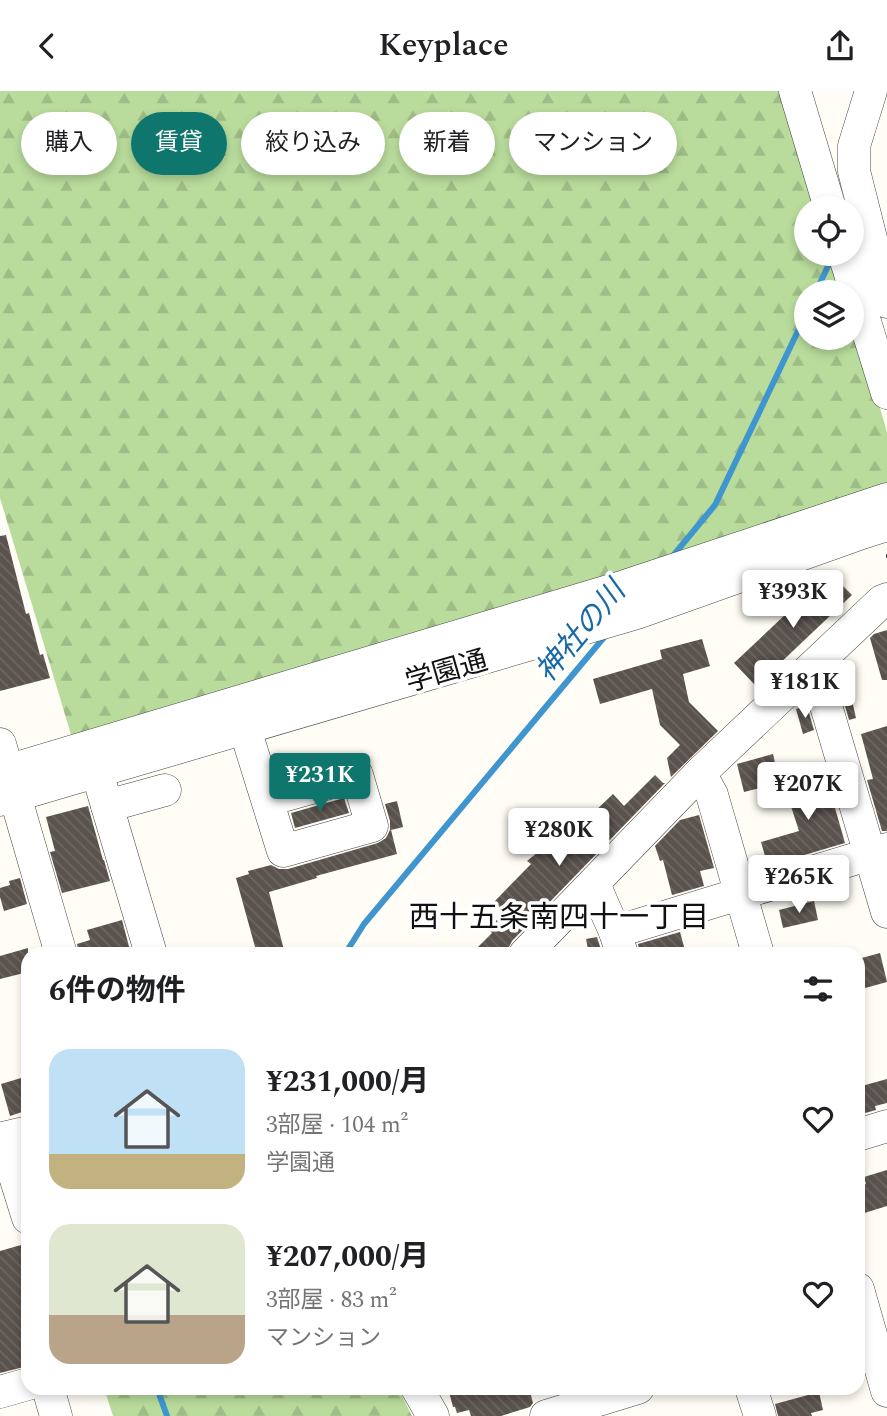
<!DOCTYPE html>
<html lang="ja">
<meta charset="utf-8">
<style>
:root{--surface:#fff;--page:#f6f6f6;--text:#202124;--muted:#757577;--accent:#0f766e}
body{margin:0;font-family:Spectral,"Noto Sans JP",serif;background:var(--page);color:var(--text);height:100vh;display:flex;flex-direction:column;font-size:26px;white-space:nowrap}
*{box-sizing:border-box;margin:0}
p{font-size:23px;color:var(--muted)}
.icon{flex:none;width:38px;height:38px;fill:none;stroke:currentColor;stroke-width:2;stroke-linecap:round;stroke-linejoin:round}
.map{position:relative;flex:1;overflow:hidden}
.panel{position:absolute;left:21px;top:856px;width:844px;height:448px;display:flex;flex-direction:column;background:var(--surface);border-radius:21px;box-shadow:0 4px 10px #0003}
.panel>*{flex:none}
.top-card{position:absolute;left:21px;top:21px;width:845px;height:63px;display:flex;gap:14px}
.fabs{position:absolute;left:794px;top:105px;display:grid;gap:14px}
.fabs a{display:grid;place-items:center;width:70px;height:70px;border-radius:50%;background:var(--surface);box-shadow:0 4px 10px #0003;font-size:35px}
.price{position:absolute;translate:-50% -60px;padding:0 16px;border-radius:7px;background:#fff;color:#222;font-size:23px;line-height:46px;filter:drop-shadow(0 2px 4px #0008)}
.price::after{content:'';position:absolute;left:50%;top:42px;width:21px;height:16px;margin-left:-10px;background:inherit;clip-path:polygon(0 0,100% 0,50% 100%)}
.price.selected{background:var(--accent);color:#fff}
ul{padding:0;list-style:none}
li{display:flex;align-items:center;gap:21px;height:175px;padding:0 28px}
li span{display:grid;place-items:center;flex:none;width:196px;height:140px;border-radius:21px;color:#555}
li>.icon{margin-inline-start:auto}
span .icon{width:84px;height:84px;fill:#fffc;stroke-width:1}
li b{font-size:30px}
h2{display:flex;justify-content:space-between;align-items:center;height:84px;padding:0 28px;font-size:30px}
.chip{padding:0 24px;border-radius:32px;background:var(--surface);box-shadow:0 4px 10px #0003;font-size:24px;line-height:63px}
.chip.selected{background:var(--accent);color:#fff}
header{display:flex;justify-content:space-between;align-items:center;height:91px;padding:0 28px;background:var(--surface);font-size:32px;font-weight:600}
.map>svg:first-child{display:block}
.forest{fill:url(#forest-firs)}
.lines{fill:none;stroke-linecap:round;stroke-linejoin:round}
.stream{stroke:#3f96cf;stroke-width:6}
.building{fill:url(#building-back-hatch)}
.minor-casing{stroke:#444;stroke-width:33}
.path{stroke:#333;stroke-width:3.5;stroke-dasharray:7 3.5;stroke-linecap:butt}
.minor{stroke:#fff;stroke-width:32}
.labels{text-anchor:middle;stroke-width:7;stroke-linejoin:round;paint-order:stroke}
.street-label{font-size:28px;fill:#111;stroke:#fff}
.water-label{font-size:30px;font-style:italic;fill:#1768a6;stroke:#fff}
.neighbourhood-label{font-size:30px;fill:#111;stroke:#fff}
</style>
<header><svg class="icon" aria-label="back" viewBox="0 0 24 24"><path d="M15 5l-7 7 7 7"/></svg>Keyplace<svg class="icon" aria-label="share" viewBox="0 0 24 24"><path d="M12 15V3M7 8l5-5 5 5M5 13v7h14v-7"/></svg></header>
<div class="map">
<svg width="887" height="1325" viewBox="0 0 887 1325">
<defs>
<pattern id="forest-firs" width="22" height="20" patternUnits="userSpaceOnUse" patternTransform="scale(1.75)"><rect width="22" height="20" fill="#b9dc9c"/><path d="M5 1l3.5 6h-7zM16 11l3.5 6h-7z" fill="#9ebc85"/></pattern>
<pattern id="building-back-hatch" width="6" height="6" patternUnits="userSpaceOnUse" patternTransform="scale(1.75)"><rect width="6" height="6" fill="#5a524d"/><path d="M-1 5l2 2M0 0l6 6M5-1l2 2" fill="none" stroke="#6d6662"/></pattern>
</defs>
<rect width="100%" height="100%" fill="#fffdf5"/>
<!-- forest -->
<g class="forest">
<polygon points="0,0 789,0 822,117 807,117 807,163 836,163 847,201 807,201 807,247 852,247 852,221 887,341 887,394 884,402 72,647 0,407"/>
<polygon points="104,1297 398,1297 412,1325 113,1325"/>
</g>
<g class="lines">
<!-- stream -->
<g class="stream">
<polyline points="816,201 828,175 831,165"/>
<polyline points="672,466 715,414 807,221"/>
<polyline points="345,863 364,833 606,544"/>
<polyline points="157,1297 167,1325"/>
</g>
</g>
<!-- building -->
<g class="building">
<polygon points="6,444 26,523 29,522 40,564 43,563 50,587 0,600 0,445"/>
<polygon points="834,486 852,504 756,595 734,572 821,490"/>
<polygon points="887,539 887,589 882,589 870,547 874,543"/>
<polygon points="702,548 710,575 683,583 689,611 718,640 671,686 667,667 680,654 660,634 652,598 600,613 593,588 662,568 660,559"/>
<polygon points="845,579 856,627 849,629 839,593 833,582"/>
<polygon points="807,615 814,639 803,643 796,618"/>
<polygon points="887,635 887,740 882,740 867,689 873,688 861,643"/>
<polygon points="773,663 780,692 744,701 737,673"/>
<polygon points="655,684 663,692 665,692 512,850 508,858 502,863 471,863 492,842 488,838 505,821 494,811 531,773 527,770 548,753 554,759 613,703 624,715"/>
<polygon points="827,684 837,716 835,717 845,752 794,767 793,764 767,772 761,751 799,740 785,697"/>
<polygon points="344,707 349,722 295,737 291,722"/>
<polygon points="397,710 403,736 391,739 397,763 316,785 317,787 269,801 285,863 257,863 236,787 249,783 248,780 271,774 279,778 288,778 378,752 386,747 390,739 390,730 385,713"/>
<polygon points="88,715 103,769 104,769 110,790 62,802 50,761 55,760 46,726"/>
<polygon points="699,724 714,777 700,780 704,795 672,804 663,769 660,770 655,755 680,729"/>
<polygon points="20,787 27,813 4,820 0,806 0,797 10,794 9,790"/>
<polygon points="814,810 818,829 783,837 779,819"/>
<polygon points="122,829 131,863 79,863 77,853 90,849 87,839"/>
<polygon points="680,841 686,863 640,863 638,853"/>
<polygon points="597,846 602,862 589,863 586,848"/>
<polygon points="28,857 28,881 0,888 0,865"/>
<polygon points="880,862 887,891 858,899 858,868"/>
<polygon points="28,985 28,1019 10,1025 1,993"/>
<polygon points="887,988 887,1012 875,1015 876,1019 858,1024 858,996"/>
<polygon points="887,1079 887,1115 858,1124 858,1096 866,1093 864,1086"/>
<polygon points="21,1154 28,1179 28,1275 0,1282 0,1160"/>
<polygon points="448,1297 529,1297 533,1312 530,1316 501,1325 471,1325 469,1319 457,1322 455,1316 453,1316"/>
<polygon points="819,1301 823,1319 811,1322 812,1325 778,1325 775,1313"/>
</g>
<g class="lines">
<!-- minor casing -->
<g class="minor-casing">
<g id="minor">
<polyline points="795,0 830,117"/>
<polyline points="871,0 854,55 854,80 887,211"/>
<polyline points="844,163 887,302"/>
<polyline points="811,578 821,598 887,821"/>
<polyline points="245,638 283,760 372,735 357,684 268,709"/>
<polyline points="0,653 61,863"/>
<polyline points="97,681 151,863"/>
<polyline points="0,682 625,495 887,408"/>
<polyline points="700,682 712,704 758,863"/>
<polyline points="0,709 637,522 862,442 887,434"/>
<polyline points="107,715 165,699"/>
<polyline points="594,793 615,841 622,863"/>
<polyline points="615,841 887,758"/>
<polyline points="525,863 700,682 882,510 887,508"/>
<polyline points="28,1041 3,1047 28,1127"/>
<polyline points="858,1044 887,1035"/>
<polyline points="858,1198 887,1300"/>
<polyline points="48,1297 56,1325"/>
<polyline points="417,1297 433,1325"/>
<polyline points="751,1297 760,1325"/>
<polyline points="0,1301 28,1293"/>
<polyline points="546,1325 638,1297"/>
</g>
</g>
<!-- path -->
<polyline class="path" points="886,465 887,465"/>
<!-- minor -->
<use href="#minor" class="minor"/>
</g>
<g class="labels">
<!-- street labels -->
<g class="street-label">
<text transform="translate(446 579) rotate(-16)" y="10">学園通</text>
</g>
<!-- water labels -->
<g class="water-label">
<text transform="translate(580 540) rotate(-50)" y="10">神社の川</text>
</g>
<!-- neighbourhood labels -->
<g class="neighbourhood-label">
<text x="559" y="836">西十五条南四十一丁目</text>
</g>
</g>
</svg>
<div class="fabs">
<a><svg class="icon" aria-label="locate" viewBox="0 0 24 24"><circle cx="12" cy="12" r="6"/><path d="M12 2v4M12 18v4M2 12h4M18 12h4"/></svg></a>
<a><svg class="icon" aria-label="layers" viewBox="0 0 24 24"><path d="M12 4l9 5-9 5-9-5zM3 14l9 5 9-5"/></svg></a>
</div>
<b class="price" style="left:793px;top:539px">¥393K</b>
<b class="price" style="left:805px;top:629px">¥181K</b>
<b class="price selected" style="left:320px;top:722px">¥231K</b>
<b class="price" style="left:808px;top:731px">¥207K</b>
<b class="price" style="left:559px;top:777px">¥280K</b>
<b class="price" style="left:799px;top:824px">¥265K</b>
<div class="top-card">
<a class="chip">購入</a>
<a class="chip selected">賃貸</a>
<a class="chip">絞り込み</a>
<a class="chip">新着</a>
<a class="chip">マンション</a>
</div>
<section class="panel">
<h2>6件の物件<svg class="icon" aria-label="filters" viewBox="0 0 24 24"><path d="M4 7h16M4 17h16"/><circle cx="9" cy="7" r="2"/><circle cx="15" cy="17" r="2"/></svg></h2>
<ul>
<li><span style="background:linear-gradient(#bfe0f5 75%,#c2b280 0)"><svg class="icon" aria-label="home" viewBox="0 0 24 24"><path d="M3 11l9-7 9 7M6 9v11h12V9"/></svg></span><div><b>¥231,000/月</b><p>3部屋 · 104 m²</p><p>学園通</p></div><svg class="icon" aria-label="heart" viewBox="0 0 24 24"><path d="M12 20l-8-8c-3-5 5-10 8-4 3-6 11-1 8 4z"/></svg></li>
<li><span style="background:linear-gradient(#dfe7d0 65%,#b9a48a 0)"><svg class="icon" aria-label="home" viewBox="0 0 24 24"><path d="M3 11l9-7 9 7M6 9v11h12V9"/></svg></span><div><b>¥207,000/月</b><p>3部屋 · 83 m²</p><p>マンション</p></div><svg class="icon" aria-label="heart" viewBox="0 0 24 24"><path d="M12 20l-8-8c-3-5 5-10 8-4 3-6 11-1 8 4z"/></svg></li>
</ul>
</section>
</div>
